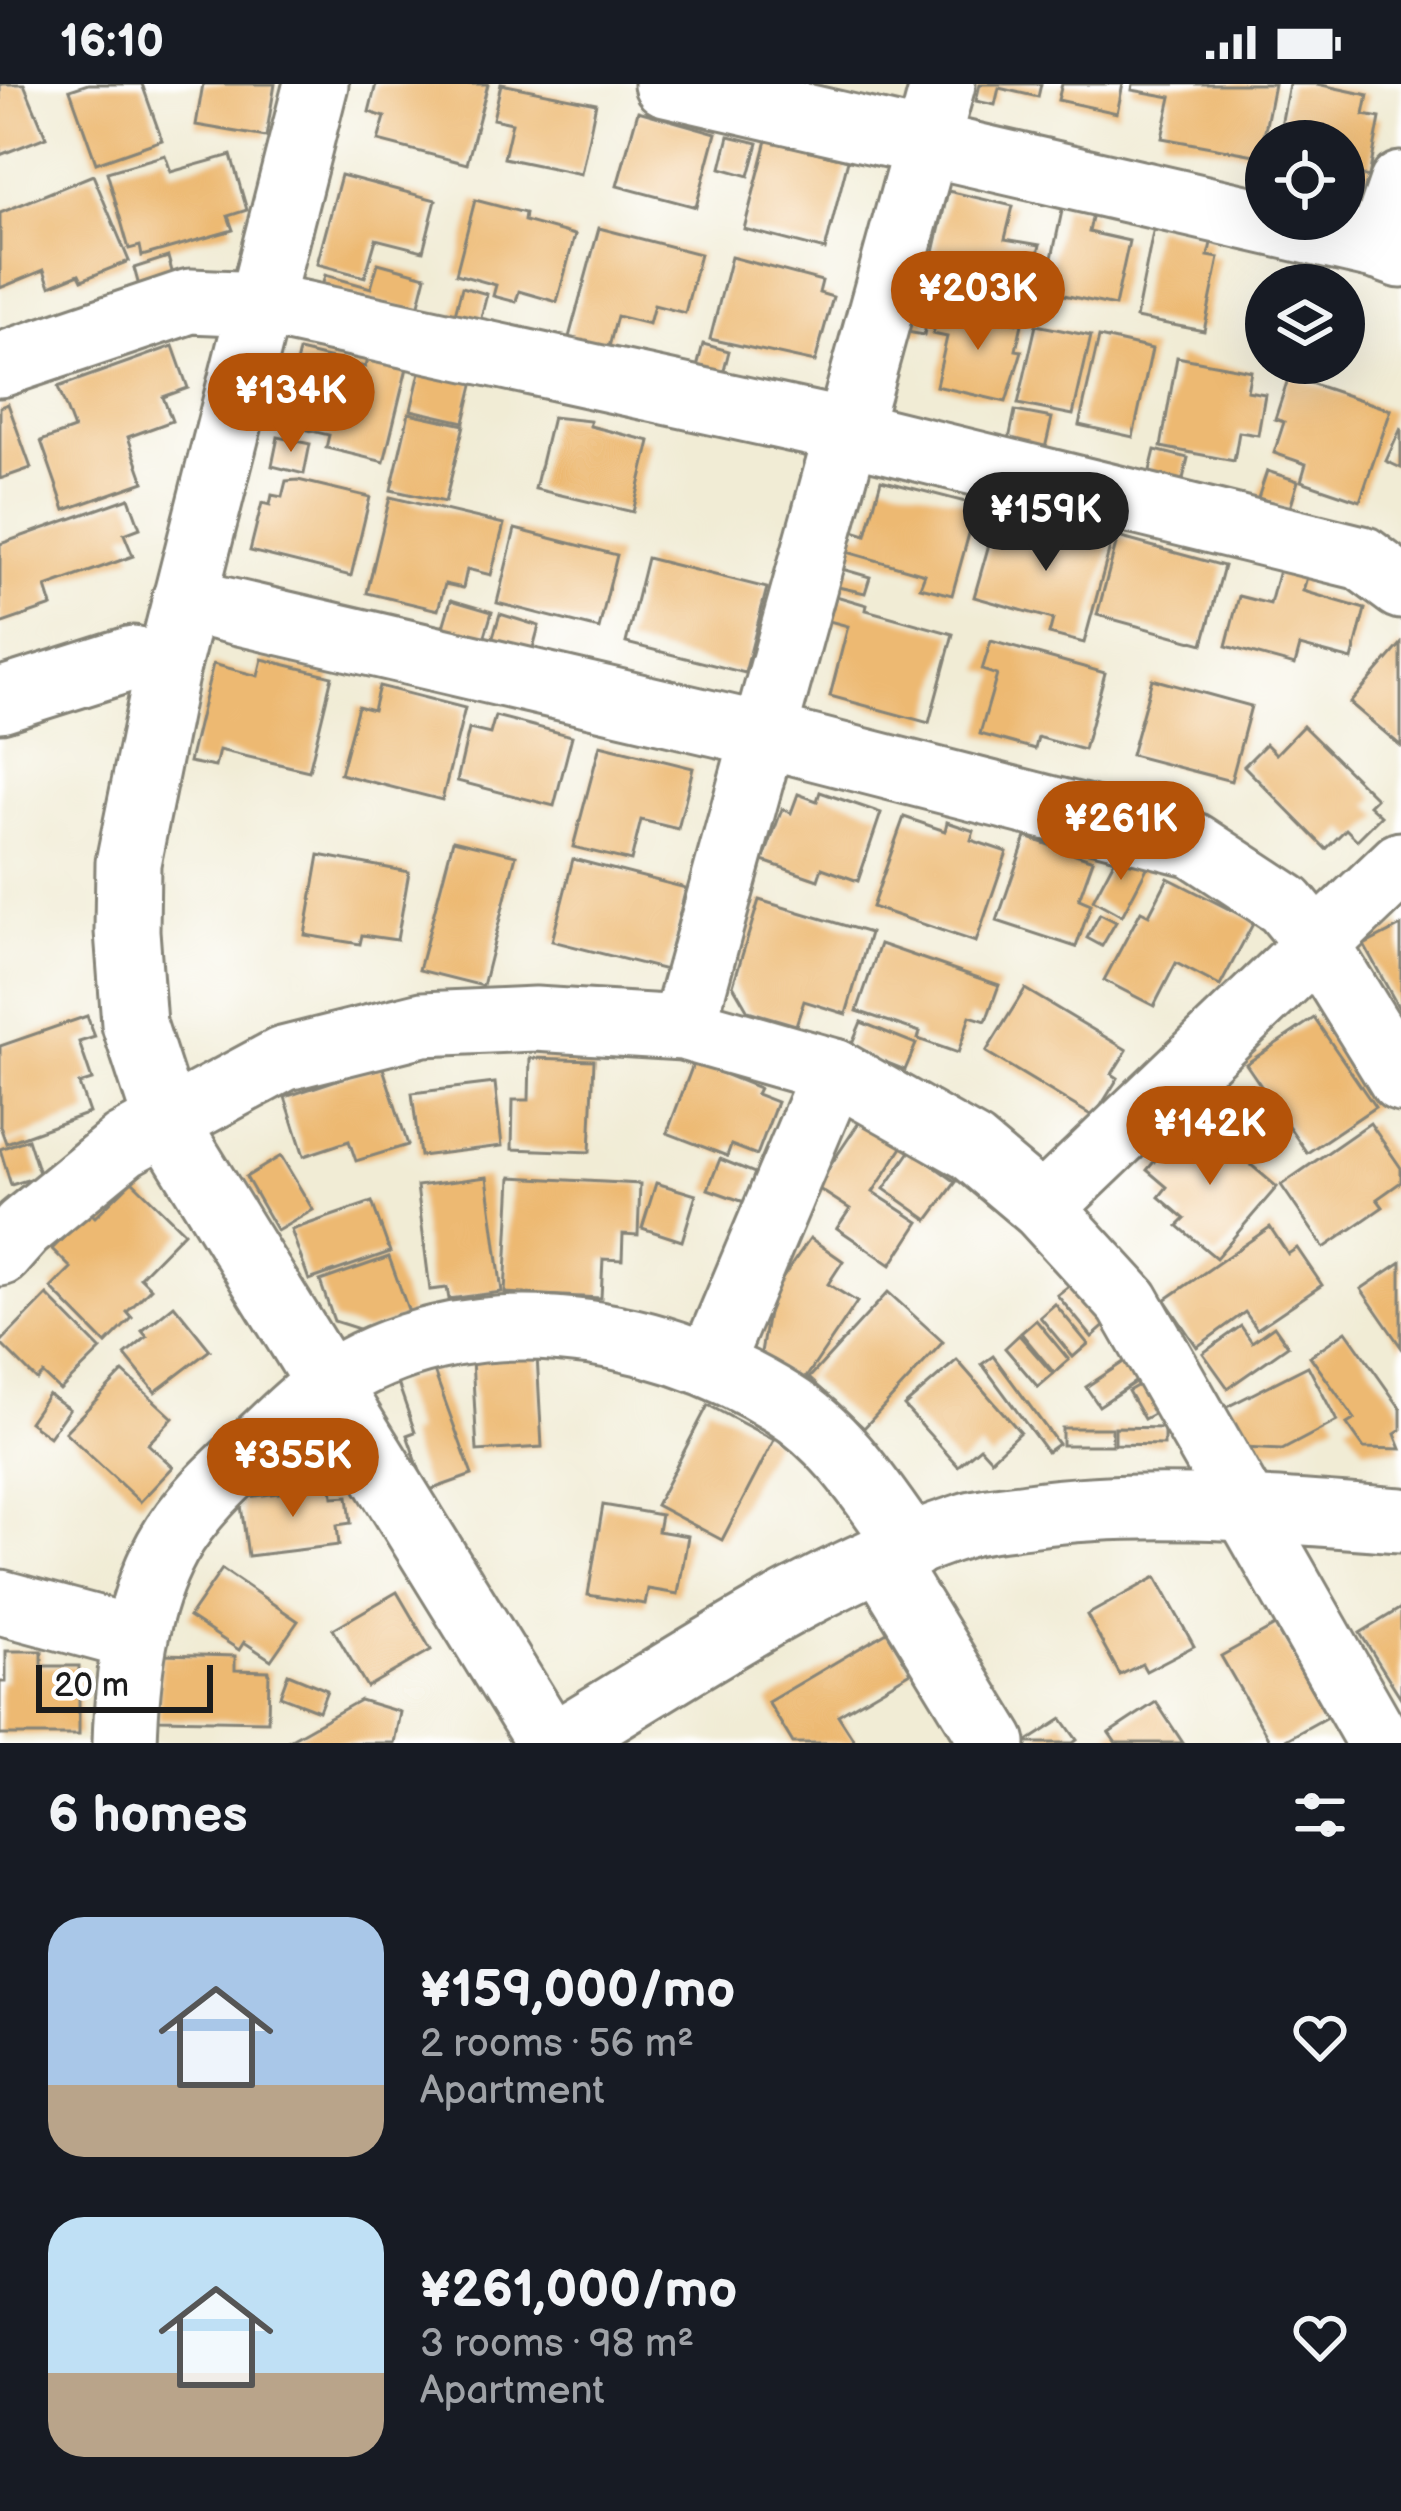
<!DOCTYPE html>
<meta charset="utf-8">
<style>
:root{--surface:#171b24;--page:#242831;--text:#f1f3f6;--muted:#9ea1a6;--accent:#b45309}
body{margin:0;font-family:"Balsamiq Sans",sans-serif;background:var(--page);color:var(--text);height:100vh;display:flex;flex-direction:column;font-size:45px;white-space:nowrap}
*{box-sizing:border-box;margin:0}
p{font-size:39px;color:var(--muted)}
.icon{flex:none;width:66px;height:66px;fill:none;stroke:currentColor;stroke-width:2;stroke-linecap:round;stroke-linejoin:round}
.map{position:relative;height:1659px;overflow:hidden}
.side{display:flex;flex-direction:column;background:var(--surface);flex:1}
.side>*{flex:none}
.controls{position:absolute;left:1245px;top:36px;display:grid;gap:24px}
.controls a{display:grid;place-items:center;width:120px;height:120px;border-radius:50%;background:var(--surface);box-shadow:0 12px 48px #0002;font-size:60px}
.scale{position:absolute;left:36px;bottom:30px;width:177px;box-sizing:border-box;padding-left:12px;border:6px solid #1c1c1c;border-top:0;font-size:33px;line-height:42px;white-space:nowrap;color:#1c1c1c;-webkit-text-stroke:9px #fff;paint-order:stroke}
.price{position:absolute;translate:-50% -102px;padding:0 27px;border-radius:42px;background:var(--accent);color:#fff;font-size:39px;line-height:78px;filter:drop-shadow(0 3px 6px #0008)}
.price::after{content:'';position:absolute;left:50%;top:72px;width:36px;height:27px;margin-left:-18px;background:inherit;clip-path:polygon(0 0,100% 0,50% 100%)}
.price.active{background:#222;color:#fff}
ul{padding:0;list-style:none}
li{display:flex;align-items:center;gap:36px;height:300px;padding:0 48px}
li span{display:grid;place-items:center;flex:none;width:336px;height:240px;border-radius:36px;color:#555}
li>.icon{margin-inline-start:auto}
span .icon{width:144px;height:144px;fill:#fffc;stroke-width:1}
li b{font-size:51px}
h2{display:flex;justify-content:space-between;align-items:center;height:144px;padding:0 48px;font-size:51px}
.status{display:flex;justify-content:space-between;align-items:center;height:84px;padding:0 60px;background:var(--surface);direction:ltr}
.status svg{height:33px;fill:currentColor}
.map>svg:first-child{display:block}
.building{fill:#edb972}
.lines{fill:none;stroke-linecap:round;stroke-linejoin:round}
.minor-casing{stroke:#868478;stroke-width:69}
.minor{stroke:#fff;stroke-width:63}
</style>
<div class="status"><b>16:10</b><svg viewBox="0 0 49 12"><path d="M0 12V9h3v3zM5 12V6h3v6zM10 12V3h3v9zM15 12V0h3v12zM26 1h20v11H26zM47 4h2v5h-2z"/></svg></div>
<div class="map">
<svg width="1401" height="1659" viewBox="0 0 1401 1659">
<rect width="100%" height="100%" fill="#fff"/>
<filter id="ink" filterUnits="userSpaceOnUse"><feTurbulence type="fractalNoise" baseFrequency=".00833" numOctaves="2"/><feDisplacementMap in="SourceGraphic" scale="24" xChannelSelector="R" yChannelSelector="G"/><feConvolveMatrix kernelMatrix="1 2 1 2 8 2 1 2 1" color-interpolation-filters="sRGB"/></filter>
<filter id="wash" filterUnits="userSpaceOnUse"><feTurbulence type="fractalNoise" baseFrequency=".004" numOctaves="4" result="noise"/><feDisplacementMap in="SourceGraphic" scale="48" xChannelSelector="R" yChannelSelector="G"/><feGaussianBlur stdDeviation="2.7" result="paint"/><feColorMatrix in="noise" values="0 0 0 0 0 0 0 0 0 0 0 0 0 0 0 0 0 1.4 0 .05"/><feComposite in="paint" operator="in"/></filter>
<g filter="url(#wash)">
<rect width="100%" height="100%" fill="#f1ecd5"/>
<g id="blocks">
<!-- building -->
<g class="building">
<polygon points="0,0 24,0 46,53 0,71"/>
<polygon points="88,0 142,0 162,56 96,79 70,6"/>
<polygon points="203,0 275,0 266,53 196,41"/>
<polygon points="376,0 488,0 467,80 378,57 385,33 369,28"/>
<polygon points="501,0 596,19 581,90 504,74 512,39 493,35"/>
<polygon points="980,0 1041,0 1038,13 999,4 995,21 976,17"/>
<polygon points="1062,0 1123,0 1117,29 1058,16"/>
<polygon points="1133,0 1274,0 1260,72 1162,54 1171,13 1132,6"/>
<polygon points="1289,0 1317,0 1368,11 1364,31 1380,34 1369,93 1344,88 1344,57 1278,57"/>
<polygon points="638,27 716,49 696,123 617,102"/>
<polygon points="729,52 758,59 749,92 721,84"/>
<polygon points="767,56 848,76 825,166 744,145"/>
<polygon points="165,71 171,88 231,71 247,126 228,132 233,146 142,172 140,162 129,165 107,88"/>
<polygon points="93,91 129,177 82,196 79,190 50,202 44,186 0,204 0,129"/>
<polygon points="341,91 436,116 423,167 376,155 365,193 317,180"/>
<polygon points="948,107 1013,122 1005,155 1040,161 1029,208 930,186"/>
<polygon points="475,116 525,129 524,137 575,151 557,218 519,207 516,218 493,212 496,201 456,190"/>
<polygon points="1063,122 1093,129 1089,148 1129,157 1115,222 1045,207"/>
<polygon points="1154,143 1212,155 1208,172 1219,174 1204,247 1136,234"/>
<polygon points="599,144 700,170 685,229 654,221 649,240 617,232 608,267 568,257"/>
<polygon points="168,173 173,191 139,202 134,184"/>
<polygon points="731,173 822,197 819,209 833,213 815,278 710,255"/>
<polygon points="378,179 426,192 417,228 322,203 325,191 371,204"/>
<polygon points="462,203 487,210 479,241 454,234"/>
<polygon points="914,217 930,221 924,251 907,248"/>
<polygon points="940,221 1022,240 1016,266 1022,267 1006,318 936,302 947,253 933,250"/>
<polygon points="1036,241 1091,252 1073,331 1018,320"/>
<polygon points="1099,253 1152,265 1133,353 1079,341"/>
<polygon points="703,260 729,267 720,302 694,295"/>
<polygon points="173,262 188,304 163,313 172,337 128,353 144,398 65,426 41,357 74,345 58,303"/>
<polygon points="299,267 365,283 367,274 407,284 384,378 326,364 329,351 295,343 301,320 288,316"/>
<polygon points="1177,273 1251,287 1247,307 1265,310 1258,351 1239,348 1234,377 1161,363"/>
<polygon points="421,284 474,297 464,338 411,326"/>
<polygon points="1289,292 1391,326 1360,417 1301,397 1306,380 1274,369 1284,338 1275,335"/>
<polygon points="8,320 31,384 0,395 0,323"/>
<polygon points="1015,327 1052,334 1043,373 1007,365"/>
<polygon points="409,329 464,341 445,418 391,406"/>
<polygon points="552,333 590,337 590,342 650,357 633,428 535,405"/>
<polygon points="1401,344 1401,384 1386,377"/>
<polygon points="278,353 310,360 304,390 272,382"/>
<polygon points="1155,366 1188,374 1181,403 1148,395"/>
<polygon points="1267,387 1298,397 1290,424 1258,414"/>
<polygon points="298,396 370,413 351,492 250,467 262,419 270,421 272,411 282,413 286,397"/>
<polygon points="881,396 977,421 952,511 920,503 925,490 847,468 853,447 866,451"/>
<polygon points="390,413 504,440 491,491 467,485 463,504 445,500 438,526 367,509"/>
<polygon points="129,414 140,444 124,450 133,472 46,503 52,522 0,540 0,460"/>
<polygon points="997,432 1078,454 1082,440 1114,449 1084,559 1049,550 1053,535 974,513"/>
<polygon points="515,445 617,471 599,545 497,519"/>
<polygon points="1118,453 1224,482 1203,560 1097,531"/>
<polygon points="647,474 767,504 745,589 626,559"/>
<polygon points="842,485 870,493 865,509 838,503"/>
<polygon points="1279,486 1307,493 1303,507 1365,525 1352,576 1300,562 1295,581 1226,562 1239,512 1270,520"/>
<polygon points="836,512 867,521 866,526 953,550 929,639 830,612 848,542 829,537"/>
<polygon points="451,516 492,528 481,565 440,553"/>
<polygon points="500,530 539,542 530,575 490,563"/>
<polygon points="991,557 1105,589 1084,666 1038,653 1035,665 980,650 997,591 982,586"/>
<polygon points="1401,560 1401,662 1350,619"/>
<polygon points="262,575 332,592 309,687 219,666 215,683 189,678 213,580 258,592"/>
<polygon points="1152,595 1251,622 1231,697 1131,671"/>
<polygon points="379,602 465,624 442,716 340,690 358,622 373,626"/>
<polygon points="495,632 572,652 554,722 457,697 469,645 490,650"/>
<polygon points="1303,642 1376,714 1369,721 1381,732 1357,756 1346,745 1326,765 1244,682 1266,660 1276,670"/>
<polygon points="600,661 693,684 678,745 641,736 631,777 573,763"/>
<polygon points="820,708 881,729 858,797 822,784 818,796 763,777 782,725 791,729 798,710 817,717"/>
<polygon points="904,733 945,747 947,738 974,747 971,756 1007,768 976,858 872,823"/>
<polygon points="1026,753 1093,776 1079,815 1091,820 1076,863 997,837"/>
<polygon points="453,756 516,771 483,902 419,886"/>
<polygon points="1119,767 1148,782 1122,832 1093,816"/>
<polygon points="319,771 409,788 397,856 362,851 360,860 305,851"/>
<polygon points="573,775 686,804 666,886 552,857"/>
<polygon points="1168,794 1254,838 1220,902 1176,879 1154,922 1104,896 1141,827 1149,831"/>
<polygon points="759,816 870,849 846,930 804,917 796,941 748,927 733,901"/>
<polygon points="1100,830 1116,838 1102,862 1087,854"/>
<polygon points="1401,842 1401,928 1364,861"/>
<polygon points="880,860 999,901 986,937 970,932 958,969 918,955 920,948 857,927"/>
<polygon points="1025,905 1127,966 1112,990 1118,994 1094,1033 986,968"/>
<polygon points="87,932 95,953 79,958 92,996 79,1000 89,1029 6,1059 0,1042 0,962"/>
<polygon points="1314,934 1375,1023 1307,1069 1246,980"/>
<polygon points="861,938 916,960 905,986 850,964"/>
<polygon points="530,974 594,976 590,1068 512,1065 513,1016 529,1016"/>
<polygon points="694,978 759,1004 756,1010 777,1018 757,1071 731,1061 727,1072 667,1049"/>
<polygon points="382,981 408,1061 356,1077 349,1057 304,1072 285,1013"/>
<polygon points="495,999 502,1062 420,1072 412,1009"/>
<polygon points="1210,1004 1242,1031 1224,1051 1192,1025"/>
<polygon points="862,1034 903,1062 873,1108 919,1138 891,1181 837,1144 850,1125 816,1103"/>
<polygon points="1370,1039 1401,1084 1401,1098 1377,1115 1383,1123 1324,1164 1281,1101"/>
<polygon points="1185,1041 1200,1054 1209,1045 1277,1103 1216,1174 1178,1142 1185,1135 1159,1113 1167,1103 1147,1086"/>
<polygon points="28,1055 40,1092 11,1101 0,1065"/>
<polygon points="911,1066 956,1098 928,1136 884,1105"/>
<polygon points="281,1072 313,1126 277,1147 246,1093"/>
<polygon points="720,1075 755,1089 744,1118 708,1105"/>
<polygon points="487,1093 502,1208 449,1215 447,1204 430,1206 417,1102"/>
<polygon points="511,1093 640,1100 638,1151 623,1150 622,1176 603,1175 601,1214 505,1209"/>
<polygon points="132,1097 184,1148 140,1193 151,1204 127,1228 132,1234 106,1260 51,1204 71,1184 52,1165 90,1128 95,1133"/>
<polygon points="656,1099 696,1111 682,1157 642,1144"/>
<polygon points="372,1118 390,1168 309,1196 291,1146"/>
<polygon points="1270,1143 1288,1170 1297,1164 1322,1201 1257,1245 1245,1228 1197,1263 1165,1216"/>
<polygon points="810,1154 843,1177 828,1200 857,1218 801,1301 760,1274 771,1211"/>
<polygon points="389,1173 410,1231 365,1247 334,1237 320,1197"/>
<polygon points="1401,1178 1401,1263 1361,1205"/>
<polygon points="1075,1197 1109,1238 1092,1253 1057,1211"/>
<polygon points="888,1208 943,1258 864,1344 809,1294"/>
<polygon points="47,1211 101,1266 60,1306 43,1290 37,1296 0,1259"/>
<polygon points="1055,1220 1088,1260 1073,1273 1040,1233"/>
<polygon points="174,1221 210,1266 155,1308 125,1271 147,1253 142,1247"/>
<polygon points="1036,1236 1069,1276 1054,1289 1021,1249"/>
<polygon points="1241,1242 1252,1258 1274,1242 1288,1262 1228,1304 1203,1269"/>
<polygon points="1346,1247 1401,1325 1401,1346 1395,1350 1401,1365 1364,1364 1347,1340 1355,1335 1310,1272"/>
<polygon points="1019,1251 1053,1290 1038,1303 1005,1264"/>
<polygon points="537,1271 542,1363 477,1367 472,1275"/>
<polygon points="993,1272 1058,1360 1047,1368 982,1280"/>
<polygon points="1128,1275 1141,1294 1099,1322 1086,1303"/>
<polygon points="957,1276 1020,1348 991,1375 980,1363 958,1382 904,1322"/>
<polygon points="1308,1282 1337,1337 1282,1366 1243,1364 1223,1325"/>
<polygon points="434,1287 472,1391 427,1407 407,1351 415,1348 398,1299"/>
<polygon points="123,1288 173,1334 148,1360 173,1383 140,1418 65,1348"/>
<polygon points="1144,1298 1161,1326 1144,1335 1128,1307"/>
<polygon points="48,1310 69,1325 49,1353 29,1338"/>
<polygon points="708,1321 774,1356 722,1456 656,1421"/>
<polygon points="1115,1343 1164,1344 1164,1361 1115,1360"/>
<rect x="1062" y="1344" width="50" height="17"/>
<polygon points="332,1402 333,1413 348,1412 351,1439 337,1441 339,1461 248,1472 240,1414"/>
<polygon points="603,1421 661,1431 658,1447 688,1452 678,1510 648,1505 645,1520 588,1511"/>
<polygon points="222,1485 298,1537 271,1576 244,1558 239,1566 189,1533"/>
<polygon points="1156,1493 1194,1562 1146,1587 1142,1580 1120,1591 1087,1531"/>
<polygon points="397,1508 431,1566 367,1603 333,1545"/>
<polygon points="1401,1524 1401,1614 1360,1549"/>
<polygon points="1275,1542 1327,1633 1280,1659 1271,1659 1221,1572"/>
<polygon points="887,1548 911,1588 838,1631 856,1659 793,1659 768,1618"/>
<polygon points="6,1567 42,1567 42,1582 79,1582 79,1651 0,1651 0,1598 6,1598"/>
<polygon points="161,1570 235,1572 235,1586 269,1587 268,1637 158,1635"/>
<polygon points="288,1590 327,1606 319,1627 280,1612"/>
<polygon points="360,1616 400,1628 394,1659 284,1659"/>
<polygon points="1156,1618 1183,1659 1116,1659 1109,1649"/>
<polygon points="1062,1635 1077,1656 1073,1659 1025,1659"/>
</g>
</g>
</g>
<g filter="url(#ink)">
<use href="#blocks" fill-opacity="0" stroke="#868478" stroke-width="3"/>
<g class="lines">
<!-- minor casing -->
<g class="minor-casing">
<g id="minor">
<polyline points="316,0 167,586 128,779 127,847 134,940 166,1038 549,1659"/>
<polyline points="666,0 1379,164"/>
<polyline points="1401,100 1379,164 1401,172"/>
<polyline points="0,281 190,217 261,220 845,347 1362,474 1401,503"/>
<polyline points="184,516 763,651 1194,761 1285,821 1317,860 1401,996"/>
<polyline points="0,616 133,574 167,586"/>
<polyline points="683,944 943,0"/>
<polyline points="1042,1124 1401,780"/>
<polyline points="0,1170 23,1144 124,1061 166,1038 283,975 423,940 535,935 683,944 834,987 972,1065 1042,1124 1128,1218 1380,1659"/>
<polyline points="711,1279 834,987"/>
<polyline points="881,1474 994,1659"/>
<polyline points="0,1518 134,1554"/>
<path d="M125,1659C127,1593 135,1523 167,1464C189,1424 224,1392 257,1362C279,1342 301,1318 326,1301C461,1210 653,1237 784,1320C839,1354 874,1412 911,1463"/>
<path d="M556,1659C687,1581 819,1488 966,1441C985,1435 1008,1434 1028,1431C1152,1414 1277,1427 1401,1436"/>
</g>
</g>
<!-- minor -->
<use href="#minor" class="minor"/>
</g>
</g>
</svg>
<div class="controls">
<a><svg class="icon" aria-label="locate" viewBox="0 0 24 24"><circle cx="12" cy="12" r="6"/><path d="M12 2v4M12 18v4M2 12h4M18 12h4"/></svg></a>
<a><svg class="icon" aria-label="layers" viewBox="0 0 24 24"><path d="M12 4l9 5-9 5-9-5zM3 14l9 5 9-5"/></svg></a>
</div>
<div class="scale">20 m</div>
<b class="price" style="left:978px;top:269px">¥203K</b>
<b class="price" style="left:291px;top:371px">¥134K</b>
<b class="price active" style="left:1046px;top:490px">¥159K</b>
<b class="price" style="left:1121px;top:799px">¥261K</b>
<b class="price" style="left:1210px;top:1104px">¥142K</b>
<b class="price" style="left:293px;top:1436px">¥355K</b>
</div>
<section class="side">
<h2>6 homes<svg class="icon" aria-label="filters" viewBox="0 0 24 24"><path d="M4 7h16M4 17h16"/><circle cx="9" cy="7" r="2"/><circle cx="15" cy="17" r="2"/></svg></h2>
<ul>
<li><span style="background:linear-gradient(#a9c7e8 70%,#b9a48a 0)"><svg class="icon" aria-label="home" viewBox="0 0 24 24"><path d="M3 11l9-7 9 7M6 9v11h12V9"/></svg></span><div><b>¥159,000/mo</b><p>2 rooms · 56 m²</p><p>Apartment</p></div><svg class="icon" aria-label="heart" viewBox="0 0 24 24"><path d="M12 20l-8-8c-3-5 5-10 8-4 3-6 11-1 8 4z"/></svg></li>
<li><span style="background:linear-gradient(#bfe0f5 65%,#b9a48a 0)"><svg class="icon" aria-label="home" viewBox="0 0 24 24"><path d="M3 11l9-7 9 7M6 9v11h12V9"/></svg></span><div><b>¥261,000/mo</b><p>3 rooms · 98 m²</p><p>Apartment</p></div><svg class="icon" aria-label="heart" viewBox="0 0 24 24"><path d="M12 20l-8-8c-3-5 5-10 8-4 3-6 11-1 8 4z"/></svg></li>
</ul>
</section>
